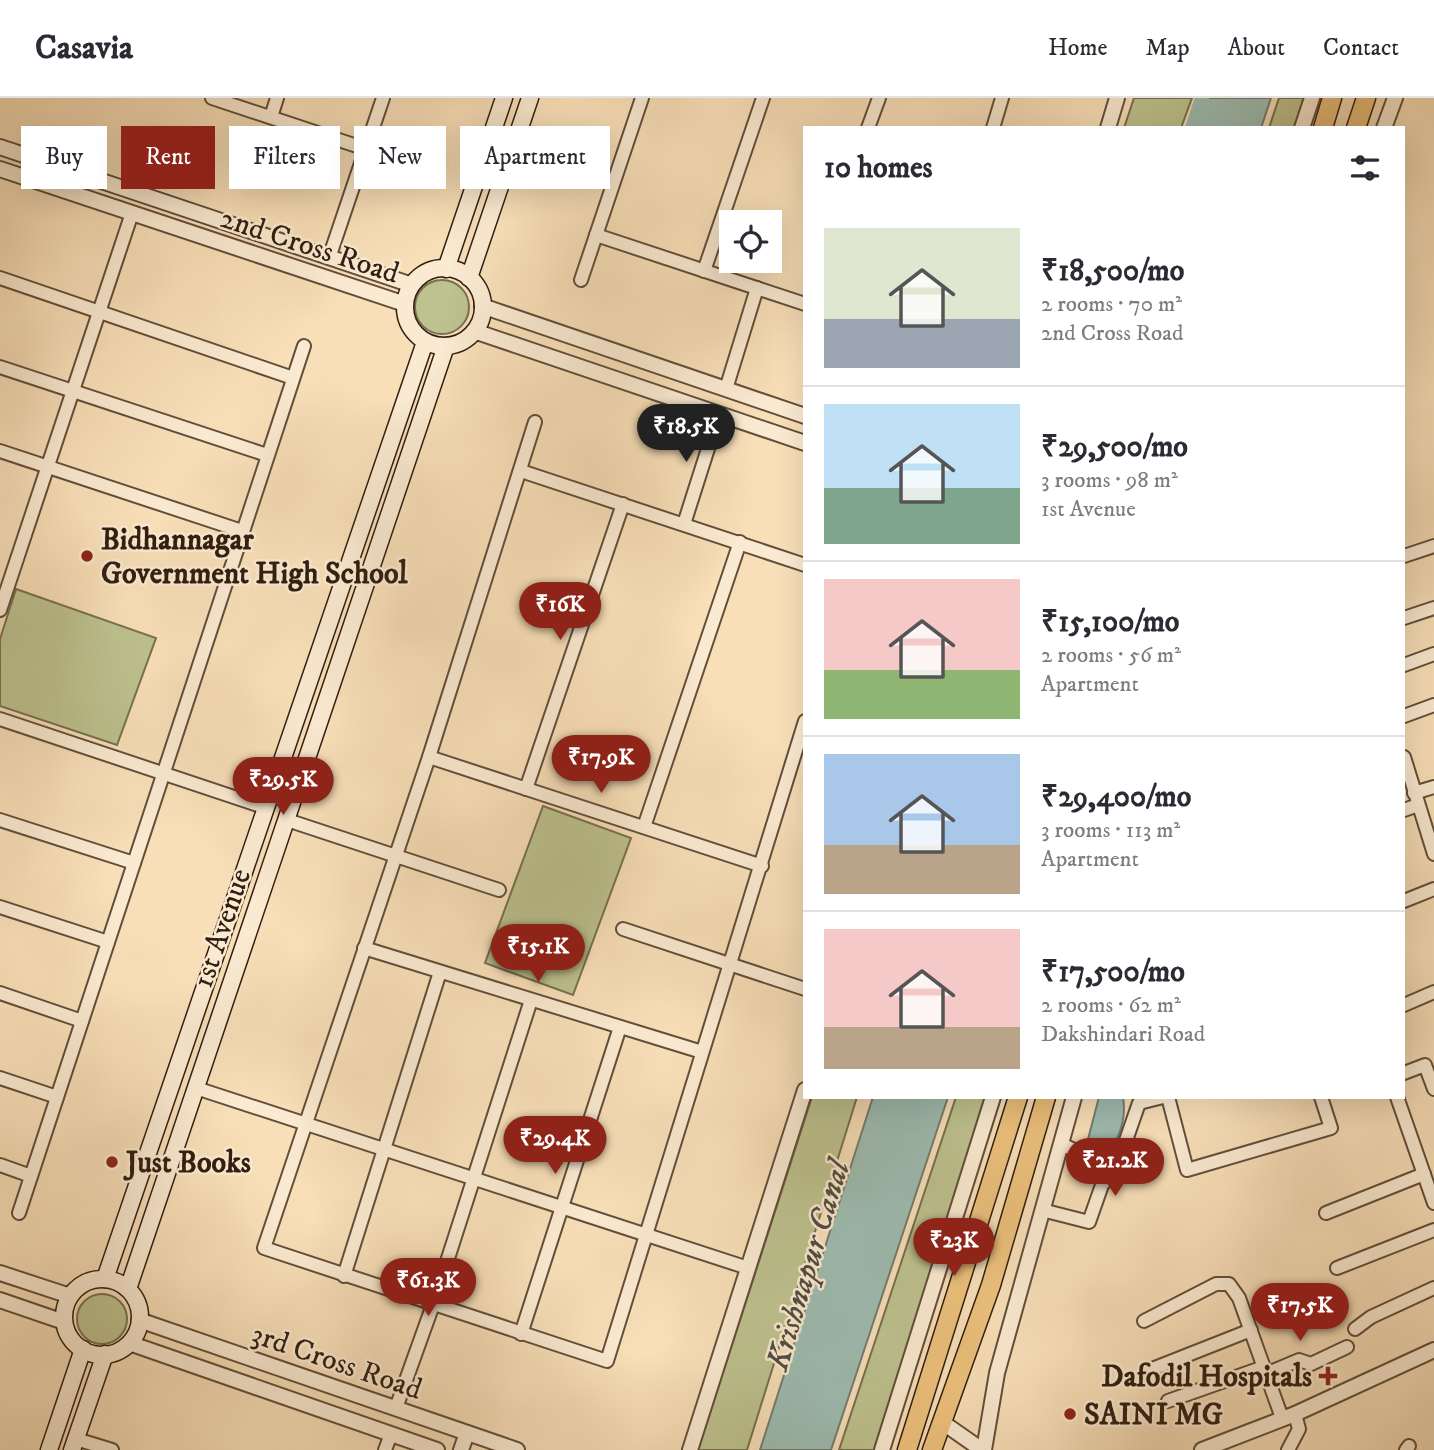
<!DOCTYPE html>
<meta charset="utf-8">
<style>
:root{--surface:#fff;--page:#f7f7f7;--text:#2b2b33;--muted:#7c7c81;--line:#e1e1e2;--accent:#8f2418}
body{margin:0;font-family:"IM FELL DW Pica",serif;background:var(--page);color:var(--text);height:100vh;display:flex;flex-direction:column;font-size:26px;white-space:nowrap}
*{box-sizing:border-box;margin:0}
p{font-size:23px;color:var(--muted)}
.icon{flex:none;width:38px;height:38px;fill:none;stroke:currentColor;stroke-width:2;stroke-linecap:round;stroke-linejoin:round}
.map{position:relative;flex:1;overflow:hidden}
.details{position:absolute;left:803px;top:28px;width:602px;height:973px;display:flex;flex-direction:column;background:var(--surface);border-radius:0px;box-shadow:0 7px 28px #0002}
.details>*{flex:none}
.banner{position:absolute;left:21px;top:28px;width:665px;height:63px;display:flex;gap:14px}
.fabs{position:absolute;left:719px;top:112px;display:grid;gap:14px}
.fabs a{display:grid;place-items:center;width:63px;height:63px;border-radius:0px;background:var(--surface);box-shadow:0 7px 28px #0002;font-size:35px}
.price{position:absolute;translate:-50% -60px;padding:0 16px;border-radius:24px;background:var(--accent);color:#fff;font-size:23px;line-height:46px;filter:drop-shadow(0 2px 4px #0008)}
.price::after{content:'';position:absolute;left:50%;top:42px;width:21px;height:16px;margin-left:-10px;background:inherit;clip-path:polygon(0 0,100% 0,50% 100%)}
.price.current{background:#222;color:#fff}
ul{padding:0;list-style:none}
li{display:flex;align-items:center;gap:21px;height:175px;padding:0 21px}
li+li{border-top:2px solid var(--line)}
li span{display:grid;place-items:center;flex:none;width:196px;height:140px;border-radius:0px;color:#555}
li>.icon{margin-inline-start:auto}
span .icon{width:84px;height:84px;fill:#fffc;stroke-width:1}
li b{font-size:30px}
h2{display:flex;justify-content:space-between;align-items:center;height:84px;padding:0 21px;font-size:30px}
.chip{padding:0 24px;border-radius:0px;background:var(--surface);box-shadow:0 7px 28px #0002;font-size:24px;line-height:63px}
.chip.current{background:var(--accent);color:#fff}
header{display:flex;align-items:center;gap:42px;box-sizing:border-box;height:98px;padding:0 35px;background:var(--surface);border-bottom:2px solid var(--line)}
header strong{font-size:33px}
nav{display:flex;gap:38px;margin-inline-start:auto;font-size:24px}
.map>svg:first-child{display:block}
.green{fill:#bdc28f;stroke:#777050;stroke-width:2}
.water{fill:#9dbcb1;stroke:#727d71;stroke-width:2}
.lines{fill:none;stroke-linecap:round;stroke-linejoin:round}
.canal{stroke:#9dbcb1;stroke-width:14}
.minor-casing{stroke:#634e3a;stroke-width:16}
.tertiary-casing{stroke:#634e3a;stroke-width:18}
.secondary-casing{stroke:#311e10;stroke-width:19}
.primary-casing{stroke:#311e10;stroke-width:21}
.minor{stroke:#faead1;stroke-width:12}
.tertiary{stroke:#faead1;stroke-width:14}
.secondary{stroke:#faead1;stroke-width:16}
.primary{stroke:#ecc07c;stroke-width:18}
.poi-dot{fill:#8f2418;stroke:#faead1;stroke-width:2.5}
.labels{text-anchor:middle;stroke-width:5;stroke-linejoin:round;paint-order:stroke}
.street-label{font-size:30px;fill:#311e10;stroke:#faead1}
.poi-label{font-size:30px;font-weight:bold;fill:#311e10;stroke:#faead1;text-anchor:start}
.water-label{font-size:32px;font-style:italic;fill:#514d40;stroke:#faead1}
</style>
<header>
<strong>Casavia</strong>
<nav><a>Home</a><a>Map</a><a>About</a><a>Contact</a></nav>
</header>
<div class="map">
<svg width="1434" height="1352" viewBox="0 0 1434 1352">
<rect width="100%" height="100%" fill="#f8dfb8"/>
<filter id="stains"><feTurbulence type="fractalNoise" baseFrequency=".00286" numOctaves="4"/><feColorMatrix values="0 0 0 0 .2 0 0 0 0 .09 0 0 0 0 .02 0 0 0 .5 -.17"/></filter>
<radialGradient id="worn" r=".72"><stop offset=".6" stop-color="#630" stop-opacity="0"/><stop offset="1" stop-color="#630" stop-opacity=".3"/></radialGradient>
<!-- green -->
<g class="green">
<polygon points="1134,0 1192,0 1181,30 1124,30"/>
<polygon points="1279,0 1318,0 1308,30 1269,30"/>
<circle cx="442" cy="209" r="27"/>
<polygon points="16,491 156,540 117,647 0,608 0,541"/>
<polygon points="543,708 631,740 573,897 485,865"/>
<polygon points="812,999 857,999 747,1352 698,1352"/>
<polygon points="956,999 993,999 876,1352 839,1352"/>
<circle cx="102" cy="1221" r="25"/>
</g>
<!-- water -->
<g class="water">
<polygon points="1203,0 1271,0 1261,30 1193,30"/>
<polygon points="873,999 948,999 831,1352 760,1352"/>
<path d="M1099,999H1123C1127,1021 1119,1039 1108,1058L1086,1049Z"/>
</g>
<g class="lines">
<!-- canal -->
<polyline class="canal" points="1192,30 1202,0"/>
<!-- minor casing -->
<g class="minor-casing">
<g id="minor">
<polyline points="212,0 366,51"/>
<polyline points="271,19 277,0"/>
<polyline points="868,30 879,0"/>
<polyline points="993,30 1002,0"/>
<polyline points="596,137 805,206"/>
<polyline points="329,160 383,0"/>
<polyline points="704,173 763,0"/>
<polyline points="0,180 293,280"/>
<polyline points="581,182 642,0"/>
<polyline points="0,269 267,357"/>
<polyline points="726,291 757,190"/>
<polyline points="535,324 429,659 264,1150 607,1263 805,623"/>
<polyline points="0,353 242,433"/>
<polyline points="521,373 805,467"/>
<polyline points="684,426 719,316"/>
<polyline points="1404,458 1434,448"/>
<polyline points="0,512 132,115"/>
<polyline points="1404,520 1434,510"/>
<polyline points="1404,567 1434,556"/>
<polyline points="1404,618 1434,607"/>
<polyline points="0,621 267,710"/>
<polyline points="429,659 762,768"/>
<polyline points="1404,659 1434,756"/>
<polyline points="526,691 623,406"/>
<polyline points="1414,695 1434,689"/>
<polyline points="1404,712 1418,707"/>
<polyline points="0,722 134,765"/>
<polyline points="287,722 499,792"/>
<polyline points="644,729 740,444"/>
<polyline points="1404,803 1434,791"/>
<polyline points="0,809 108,844"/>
<polyline points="623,831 805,891"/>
<polyline points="364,850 702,954"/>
<polyline points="0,895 82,923"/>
<polyline points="1404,907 1434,894"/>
<polyline points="1404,975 1425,967 1434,991"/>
<polyline points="0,980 57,999"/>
<polyline points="196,990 748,1170"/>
<polyline points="1168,999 1187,1072 1331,1030 1321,999"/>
<polyline points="1397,999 1434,1105"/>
<polyline points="1061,1046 1116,1071"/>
<polyline points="0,1067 31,1078"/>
<polyline points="1042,1112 1089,1124 1102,1087 1116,1071 1139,1005 1163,999"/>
<polyline points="19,1115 304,248"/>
<polyline points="1326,1115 1424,1076"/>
<polyline points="1337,1170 1434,1132"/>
<polyline points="344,1178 440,874"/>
<polyline points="1144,1223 1216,1186 1229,1186 1239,1200 1282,1320"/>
<polyline points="1355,1231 1371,1219 1434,1190"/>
<polyline points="521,1236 620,929"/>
<polyline points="1147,1273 1251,1232"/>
<polyline points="1266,1276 1299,1262 1311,1266 1347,1249"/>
<polyline points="1168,1303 1264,1269"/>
<polyline points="396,1310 434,1204 531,902"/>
<polyline points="76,1341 112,1352"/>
<polyline points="385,1352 391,1336"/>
<polyline points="1288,1352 1299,1331 1295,1316"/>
<polyline points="1406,1352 1409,1348"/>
</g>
</g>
<!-- tertiary casing -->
<g class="tertiary-casing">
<g id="tertiary">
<polyline points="1108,30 1117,0"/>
<polyline points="1302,30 1312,0"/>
<polyline points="1384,30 1395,0"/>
<polyline points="0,49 412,187"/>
<polyline points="0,71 405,206"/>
<polyline points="482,208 805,318"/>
<polyline points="474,233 805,345"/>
<polyline points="0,1175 70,1198"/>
<polyline points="0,1202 64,1224"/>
<polyline points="139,1222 517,1352"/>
<polyline points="129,1245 437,1352"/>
<polyline points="942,1324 982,1352"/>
<polyline points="461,1352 467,1335"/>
<polyline points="690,1352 805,992"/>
<polyline points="882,1352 993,999"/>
<polyline points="984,1352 997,1275 1074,999"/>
<polyline points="1202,1352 1295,1316 1434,1252"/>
</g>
</g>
<!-- secondary casing -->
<g class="secondary-casing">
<g id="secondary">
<circle cx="444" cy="209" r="39"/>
<polyline points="446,171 504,0"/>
<polyline points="469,180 530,0"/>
<polyline points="105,1181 425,244"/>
<circle cx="102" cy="1219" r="38"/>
<polyline points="128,1191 446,248"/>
<polyline points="49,1352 83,1251"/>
<polyline points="72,1352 105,1256"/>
</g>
</g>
<!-- primary casing -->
<g class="primary-casing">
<g id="primary">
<polyline points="1323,30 1332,0"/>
<polyline points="1356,30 1366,0"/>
<polyline points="907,1352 1018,999"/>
<polyline points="932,1352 991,1187 1046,999"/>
</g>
</g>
<!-- minor -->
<use href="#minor" class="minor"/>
<!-- tertiary -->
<use href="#tertiary" class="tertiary"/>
<!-- secondary -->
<use href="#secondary" class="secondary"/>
<!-- primary -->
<use href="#primary" class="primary"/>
</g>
<!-- markers -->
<g class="poi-dot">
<circle cx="87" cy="458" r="7"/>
<circle cx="112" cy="1064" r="7"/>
<path d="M1324.5 1267.5h7v7h7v7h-7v7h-7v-7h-7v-7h7z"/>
<circle cx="1070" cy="1316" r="7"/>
</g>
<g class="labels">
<!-- street labels -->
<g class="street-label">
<text transform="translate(310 147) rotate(18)" y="10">2nd Cross Road</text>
<text transform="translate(221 830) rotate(-71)" y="10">1st Avenue</text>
<text transform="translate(337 1263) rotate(19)" y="10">3rd Cross Road</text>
</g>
<!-- poi labels -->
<g class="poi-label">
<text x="101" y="451">Bidhannagar<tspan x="101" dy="34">Government High School</tspan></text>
<text x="126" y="1074">Just Books</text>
<text x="1312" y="1288" text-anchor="end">Dafodil Hospitals</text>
<text x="1084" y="1326">SAINI MG</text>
</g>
<!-- water labels -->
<g class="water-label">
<text transform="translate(807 1167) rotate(-73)" y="11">Krishnapur Canal</text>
</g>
</g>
<rect width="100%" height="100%" filter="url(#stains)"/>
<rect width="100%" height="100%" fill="url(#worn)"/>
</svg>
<div class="fabs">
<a><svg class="icon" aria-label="locate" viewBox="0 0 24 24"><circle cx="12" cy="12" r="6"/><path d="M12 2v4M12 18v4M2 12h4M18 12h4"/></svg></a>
</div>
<b class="price current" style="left:686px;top:366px">₹18.5K</b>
<b class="price" style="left:560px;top:544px">₹16K</b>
<b class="price" style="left:601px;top:697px">₹17.9K</b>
<b class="price" style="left:283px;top:719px">₹29.5K</b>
<b class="price" style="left:538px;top:886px">₹15.1K</b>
<b class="price" style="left:555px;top:1078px">₹29.4K</b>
<b class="price" style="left:1115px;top:1100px">₹21.2K</b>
<b class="price" style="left:954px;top:1180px">₹23K</b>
<b class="price" style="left:428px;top:1220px">₹61.3K</b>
<b class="price" style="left:1300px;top:1245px">₹17.5K</b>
<div class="banner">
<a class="chip">Buy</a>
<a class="chip current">Rent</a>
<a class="chip">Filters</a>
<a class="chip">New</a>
<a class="chip">Apartment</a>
</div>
<section class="details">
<h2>10 homes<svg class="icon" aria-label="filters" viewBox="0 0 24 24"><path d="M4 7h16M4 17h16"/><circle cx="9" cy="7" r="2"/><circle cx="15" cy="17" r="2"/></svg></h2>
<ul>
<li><span style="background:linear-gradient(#dfe7d0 65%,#9aa5b1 0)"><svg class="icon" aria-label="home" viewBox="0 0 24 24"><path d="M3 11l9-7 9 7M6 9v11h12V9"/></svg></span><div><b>₹18,500/mo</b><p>2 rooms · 70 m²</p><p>2nd Cross Road</p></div></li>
<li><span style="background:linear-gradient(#bfe0f5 60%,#7fa58c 0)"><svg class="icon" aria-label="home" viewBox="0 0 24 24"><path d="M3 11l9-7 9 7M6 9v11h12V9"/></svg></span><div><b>₹29,500/mo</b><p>3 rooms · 98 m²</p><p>1st Avenue</p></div></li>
<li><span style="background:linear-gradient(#f6c9c9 65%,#8fb573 0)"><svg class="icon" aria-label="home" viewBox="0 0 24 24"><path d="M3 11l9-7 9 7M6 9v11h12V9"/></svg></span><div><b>₹15,100/mo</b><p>2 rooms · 56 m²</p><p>Apartment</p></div></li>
<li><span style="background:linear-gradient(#a9c7e8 65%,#b9a48a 0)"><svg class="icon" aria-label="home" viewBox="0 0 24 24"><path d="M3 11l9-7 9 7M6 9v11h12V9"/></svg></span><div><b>₹29,400/mo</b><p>3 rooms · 113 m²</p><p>Apartment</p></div></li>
<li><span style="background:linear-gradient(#f6c9c9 70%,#b9a48a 0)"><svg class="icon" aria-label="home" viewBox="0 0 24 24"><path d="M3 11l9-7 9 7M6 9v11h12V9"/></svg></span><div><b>₹17,500/mo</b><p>2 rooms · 62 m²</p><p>Dakshindari Road</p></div></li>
</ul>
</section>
</div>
